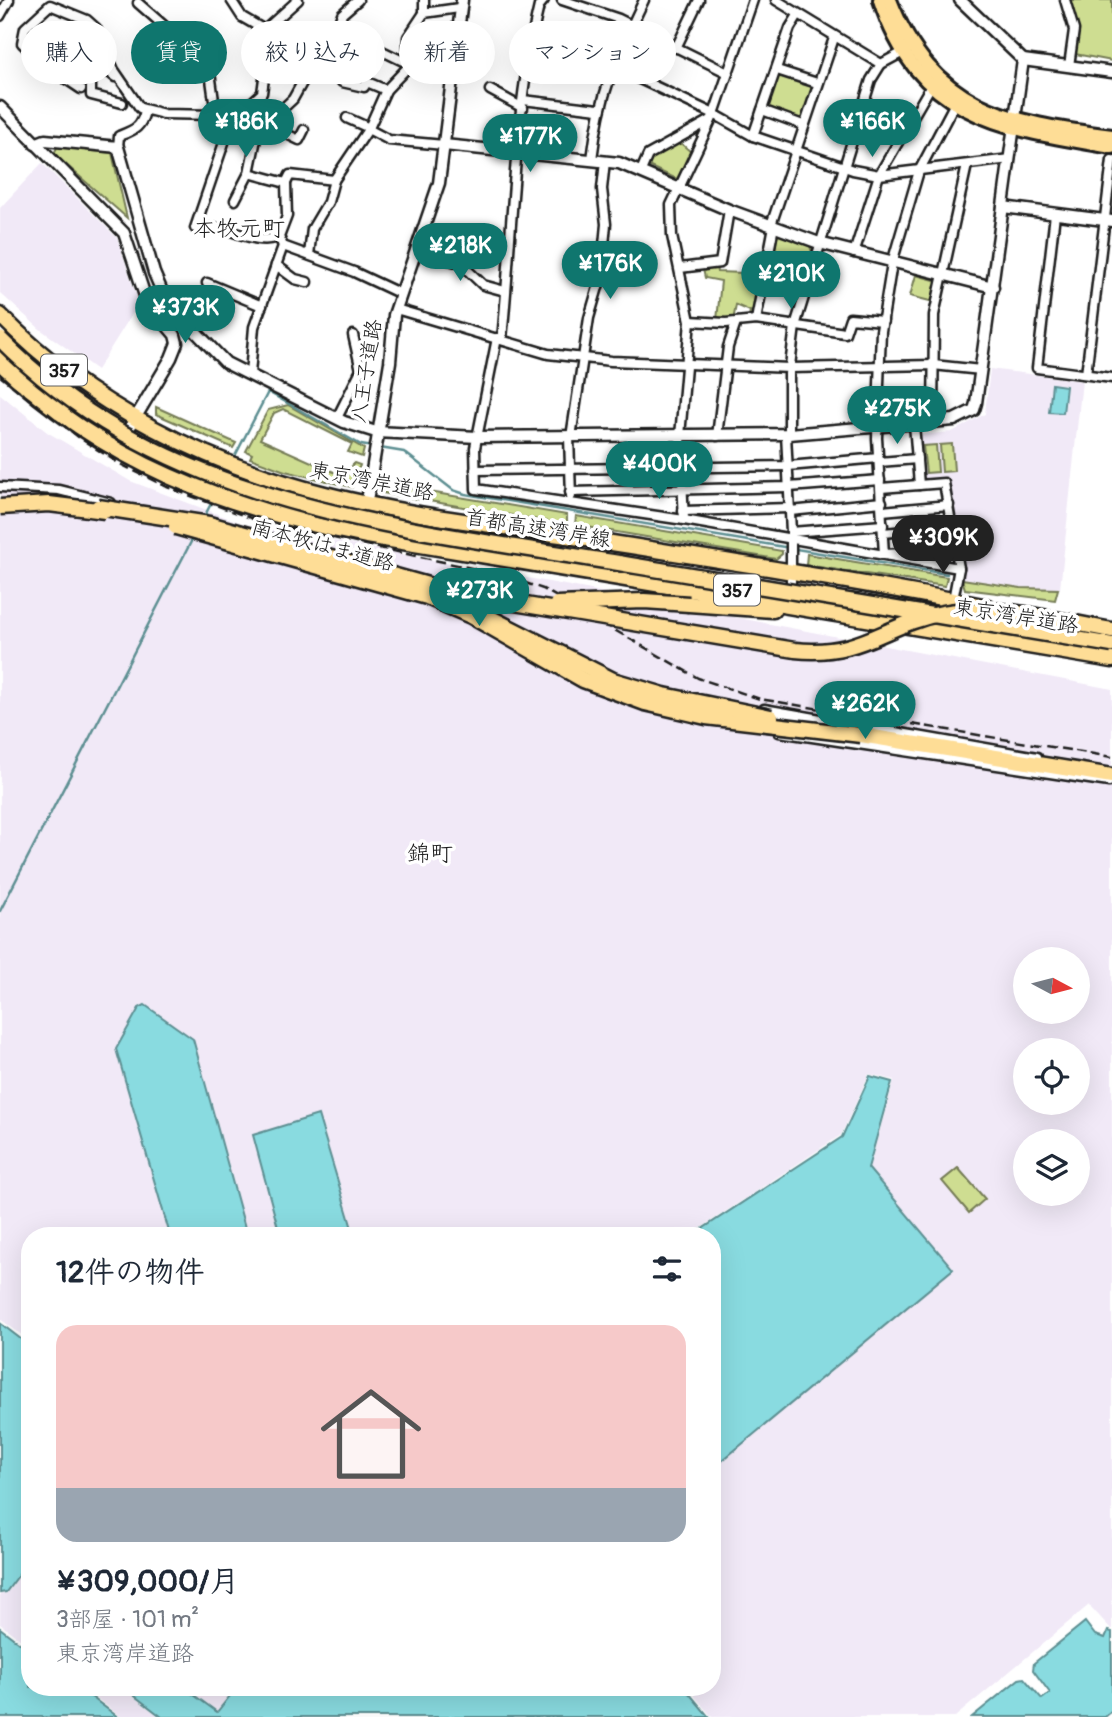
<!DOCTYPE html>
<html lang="ja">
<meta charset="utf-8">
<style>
:root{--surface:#fff;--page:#f6f6f7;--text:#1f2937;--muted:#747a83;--line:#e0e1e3;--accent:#0f766e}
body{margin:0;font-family:Pangolin,"Klee One",sans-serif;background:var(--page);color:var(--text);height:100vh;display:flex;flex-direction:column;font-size:26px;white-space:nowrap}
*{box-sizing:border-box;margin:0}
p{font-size:23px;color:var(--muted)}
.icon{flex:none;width:38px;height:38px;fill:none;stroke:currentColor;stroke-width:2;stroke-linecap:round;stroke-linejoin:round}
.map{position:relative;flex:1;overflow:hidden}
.side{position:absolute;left:21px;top:1227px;width:700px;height:469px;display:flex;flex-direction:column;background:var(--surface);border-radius:28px;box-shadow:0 7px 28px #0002}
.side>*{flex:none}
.banner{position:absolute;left:21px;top:21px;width:700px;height:63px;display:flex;gap:14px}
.needle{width:46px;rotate:97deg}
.fabs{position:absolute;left:1013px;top:947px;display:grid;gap:14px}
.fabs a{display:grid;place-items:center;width:77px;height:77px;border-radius:50%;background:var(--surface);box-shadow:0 7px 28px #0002;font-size:35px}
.price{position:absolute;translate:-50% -60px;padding:0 16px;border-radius:24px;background:var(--accent);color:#fff;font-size:23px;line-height:46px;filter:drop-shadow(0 2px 4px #0008)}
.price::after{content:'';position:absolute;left:50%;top:42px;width:21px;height:16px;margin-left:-10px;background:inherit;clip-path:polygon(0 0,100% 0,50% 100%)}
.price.on{background:#222;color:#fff}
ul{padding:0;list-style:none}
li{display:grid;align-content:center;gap:14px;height:371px;padding:0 35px}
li+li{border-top:2px solid var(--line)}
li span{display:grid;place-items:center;height:217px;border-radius:21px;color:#555}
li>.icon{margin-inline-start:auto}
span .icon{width:126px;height:126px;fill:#fffc;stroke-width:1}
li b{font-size:30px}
h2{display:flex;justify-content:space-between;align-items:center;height:84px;padding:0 35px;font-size:30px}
.tag{padding:0 24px;border-radius:32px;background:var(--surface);box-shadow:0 7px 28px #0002;font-size:24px;line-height:63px}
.tag.on{background:var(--accent);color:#fff}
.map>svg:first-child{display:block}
.built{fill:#f1e9f7;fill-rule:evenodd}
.green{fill:#cedd91;stroke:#757c56;stroke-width:2}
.water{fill:#89dbe0;stroke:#5d8f92;stroke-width:2}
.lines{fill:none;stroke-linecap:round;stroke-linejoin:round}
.stream{stroke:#5d8f92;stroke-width:2.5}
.minor-casing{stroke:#1c1c1c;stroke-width:13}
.tertiary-casing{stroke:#1c1c1c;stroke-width:15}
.primary-casing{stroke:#1c1c1c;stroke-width:18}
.trunk-casing{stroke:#1c1c1c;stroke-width:19}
.motorway-casing{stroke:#1c1c1c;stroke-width:19}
.minor{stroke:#fff;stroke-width:8}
.tertiary{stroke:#fff;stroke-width:10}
.primary{stroke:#fedd96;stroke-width:12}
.trunk{stroke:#fedd96;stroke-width:14}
.motorway{stroke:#fedd96;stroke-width:14}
.rail{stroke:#1c1c1c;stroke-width:2.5;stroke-dasharray:10 5;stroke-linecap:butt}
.motorway-bridge-casing{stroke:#1c1c1c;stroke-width:19;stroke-linecap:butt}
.motorway-bridge{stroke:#fedd96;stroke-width:14}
.labels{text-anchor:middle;stroke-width:7;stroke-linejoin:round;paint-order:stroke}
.shield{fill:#fff;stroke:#606060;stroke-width:2}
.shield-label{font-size:19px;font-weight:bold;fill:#1c1c1c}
.street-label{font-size:21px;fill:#1c1c1c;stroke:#fff}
.neighbourhood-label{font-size:23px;fill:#1c1c1c;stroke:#fff}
</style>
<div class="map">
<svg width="1112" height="1717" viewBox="0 0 1112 1717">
<rect width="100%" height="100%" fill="#fff"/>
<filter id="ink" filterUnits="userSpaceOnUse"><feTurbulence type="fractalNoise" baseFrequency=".0143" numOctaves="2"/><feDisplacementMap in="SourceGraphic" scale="14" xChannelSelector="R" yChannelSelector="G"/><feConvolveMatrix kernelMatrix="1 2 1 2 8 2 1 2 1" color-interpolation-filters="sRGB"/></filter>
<g filter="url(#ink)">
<!-- built -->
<g class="built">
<polygon points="42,163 117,238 139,303 97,370 40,329 0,293 0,208"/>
<polygon points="990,369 1082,381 1060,589 1010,589 961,578 962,563 946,480 921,481 918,435 952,432 985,414"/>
<path d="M0,394L47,432L130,481L244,524L1112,689V1630L1089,1605L955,1717H712L687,1687H712V1470L954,1269L869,1168L894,1080L869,1074L841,1135L690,1235L30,1236V1341L0,1319ZM1026,959H1078V1012H1026ZM1026,1050H1078V1102H1026ZM1026,1141H1078V1194H1026Z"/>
<polygon points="30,1561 30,1603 24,1611 30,1616 30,1647 0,1624 0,1594 7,1593"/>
<polygon points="82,1687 121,1687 160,1717 121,1717"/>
<polygon points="185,1687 227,1687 232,1691 217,1711"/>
</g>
<!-- green -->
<g class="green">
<polygon points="1069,0 1112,0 1112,61 1075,54 1077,28"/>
<polygon points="779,73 813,86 802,120 768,108"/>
<polygon points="677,140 691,152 677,179 648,166 653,155"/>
<polygon points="57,147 112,153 127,218 54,154"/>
<polygon points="778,234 810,246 812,252 799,292 767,283"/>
<polygon points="716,267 717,272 745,273 760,279 753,316 749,316 750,311 736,305 733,321 717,320 721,281 705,278 703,269"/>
<polygon points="916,275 938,281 934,302 910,296"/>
<polygon points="288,405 364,449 362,457 348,452 352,444 283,409 274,413 260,439 345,477 354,463 360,465 352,487 285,471 250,458 252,454 246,451 268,410"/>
<polygon points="156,407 236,443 233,448 156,414"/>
<polygon points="952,444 954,471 942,472 940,445"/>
<polygon points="936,445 938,472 926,473 923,446"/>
<polygon points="381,484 567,515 567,525 383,493 379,489"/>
<polygon points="576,516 782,551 782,554 776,559 575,525"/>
<polygon points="807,554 947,577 945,586 806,565"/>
<polygon points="962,579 1021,588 1058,589 1055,600 965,589"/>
<polygon points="958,1168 985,1199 969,1213 942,1181"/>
</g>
<!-- water -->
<g class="water">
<polygon points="1052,384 1066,386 1063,413 1049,412"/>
<polygon points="145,1005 193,1039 247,1235 170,1235 116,1049 139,1008"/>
<polygon points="870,1076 892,1082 868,1168 953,1269 712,1469 712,1236 693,1235 842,1137"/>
<polygon points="318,1115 354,1235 280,1235 253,1135"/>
<polygon points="0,1323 30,1346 30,1560 6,1592 0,1593"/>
<polygon points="1085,1622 1095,1635 1105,1638 1108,1631 1112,1632 1112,1711 1105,1717 972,1717 1019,1679 1024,1678 1042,1699 1050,1693 1033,1670 1034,1663"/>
<polygon points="0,1628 30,1651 30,1687 78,1687 118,1717 0,1717"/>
<polygon points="123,1687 183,1687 217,1712 233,1692 228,1687 684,1687 709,1717 162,1717"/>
</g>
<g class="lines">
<!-- stream -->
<g class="stream">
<polyline points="380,448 404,452 453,490 465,494 947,574"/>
<polyline points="234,458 268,392 361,445 373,447"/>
<polyline points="204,517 214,498"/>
<polyline points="0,911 193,538"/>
</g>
<!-- minor casing -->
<g class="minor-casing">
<g id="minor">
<polyline points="231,0 242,17 268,32"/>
<polyline points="424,0 424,13"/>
<polyline points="562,0 619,19 728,73"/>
<polyline points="776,0 881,64 907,50"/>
<polyline points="1065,0 1074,30 1069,66"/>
<polyline points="0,16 9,0"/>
<polyline points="372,46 409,64"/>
<polyline points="676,48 699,0"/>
<polyline points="529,56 612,66 714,114 753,136 853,170 879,175 1010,159"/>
<polyline points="409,60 452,75"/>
<polyline points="777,70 817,83"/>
<polyline points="115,77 109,72 98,72 91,82 91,95 122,103"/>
<polyline points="342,82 364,87 367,82 386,90"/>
<polyline points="81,89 42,63 22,43 25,28 50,5 87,20 96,28 114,70 140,108 164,114 216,115 209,65 138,3"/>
<polyline points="490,90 523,108"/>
<polyline points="523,100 598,109"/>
<polyline points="955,103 919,171 892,263 881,331 877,438 884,554 957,550"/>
<polyline points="762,110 803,125"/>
<polyline points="347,118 369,128"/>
<polyline points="266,124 299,140 304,130"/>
<path d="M229,128L195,228C205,228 215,227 224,229C242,234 260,244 279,237"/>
<polyline points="368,129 389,140 444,145"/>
<polyline points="753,136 790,28 798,15"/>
<polyline points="256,139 262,128 293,99 308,72 330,47 342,14 358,0"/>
<path d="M118,147L119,136C134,130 141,128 145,111"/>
<path d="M592,159C600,92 615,60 644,0"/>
<polyline points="641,171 648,155 711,120"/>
<polyline points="249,173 256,139 233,131 216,115 252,102 262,93 268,49 268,27 298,0"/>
<polyline points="334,180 290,175 286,183 287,216 279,237 283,246 354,272 401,294"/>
<polyline points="235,200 249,173 286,183"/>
<polyline points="1055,214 1037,368 1112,378"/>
<polyline points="771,225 834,38"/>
<polyline points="417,252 460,263 483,285 505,291"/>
<polyline points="854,253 879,175 932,84"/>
<polyline points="309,255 312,229 328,202 334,180 369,128 386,90 408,67 408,37 424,13 459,8"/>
<polyline points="276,265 295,279 307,282"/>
<polyline points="680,268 720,263 729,210"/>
<polyline points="207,283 262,306"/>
<polyline points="396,309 548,354 611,361 790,368 933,365 981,370"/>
<polyline points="756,320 774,226"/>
<polyline points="690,321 726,323 756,320 845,333 850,318 883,321"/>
<polyline points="497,338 475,448 476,489 684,520 959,568"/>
<path d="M502,339C513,229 513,114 539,6L544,0"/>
<polyline points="250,374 254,327 283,246"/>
<polyline points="1086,374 1112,160"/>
<polyline points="337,418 361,370 353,335"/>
<polyline points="933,422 934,315 967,165"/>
<polyline points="914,424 919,485"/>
<polyline points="786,434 791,532 791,592"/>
<polyline points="789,434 789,374 795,326 871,80 881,64"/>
<polyline points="717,436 728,347 736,323"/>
<polyline points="569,437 571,496"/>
<polyline points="571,437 589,318 601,277 606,224 602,189 605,161"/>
<polyline points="879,462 917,459"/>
<polyline points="475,470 788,466 879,458"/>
<polyline points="0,487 59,490 111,503"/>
<polyline points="881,488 944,483 959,568 953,600"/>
<polyline points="570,492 789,487 880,480"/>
<polyline points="683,511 790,508"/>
<polyline points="790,511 882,502"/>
<polyline points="882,511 949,505"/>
<polyline points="684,520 680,436 690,321 672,236 671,205 714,114 753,0"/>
<polyline points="791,532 883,525"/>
<polyline points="883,533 953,527"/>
<polyline points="433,593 460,601 491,619"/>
<polyline points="764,709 1037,757"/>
<polyline points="779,732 1109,782"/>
</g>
</g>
<!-- tertiary casing -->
<g class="tertiary-casing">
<g id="tertiary">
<polyline points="960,0 1023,60 1112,72"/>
<polyline points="0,107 124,233 147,302 175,335 177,343 171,358 124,437"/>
<polyline points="35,144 45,140 118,147 154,273 166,301 226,363 344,422 376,432 478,437 789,434 954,420 974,410 976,403 1023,60"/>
<polyline points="444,145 619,163 729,210 819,243 993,287"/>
<polyline points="1003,207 1112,221"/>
<polyline points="363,525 390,362 394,315 439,183 462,0"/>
</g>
</g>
<!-- primary casing -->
<g class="primary-casing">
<g id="primary">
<path d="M880,0C918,119 1006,129 1112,147"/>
<path d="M890,0C933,110 1007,122 1112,136"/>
</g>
</g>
<!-- trunk casing -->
<g class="trunk-casing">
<g id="trunk">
<path d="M0,315C87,404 206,464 325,494C409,516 496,525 581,538C717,560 853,580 988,607"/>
<polyline points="0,351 67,403"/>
<polyline points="201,477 294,512"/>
<polyline points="661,578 848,609"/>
</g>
</g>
<!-- motorway casing -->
<g class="motorway-casing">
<g id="motorway">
<path d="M0,363C105,463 226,508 366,536L1112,660"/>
<polyline points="689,604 773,610"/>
<polyline points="861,735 1112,776"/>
</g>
</g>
<!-- minor -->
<use href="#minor" class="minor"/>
<!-- tertiary -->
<use href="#tertiary" class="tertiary"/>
<!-- primary -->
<use href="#primary" class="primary"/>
<!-- trunk -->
<use href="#trunk" class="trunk"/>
<!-- motorway -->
<use href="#motorway" class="motorway"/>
<!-- rail -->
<polyline class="rail" points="0,376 81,439 120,464 167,487 264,523 499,574 543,589 698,678 760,699 1112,757"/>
<!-- motorway-bridge casing -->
<g class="motorway-bridge-casing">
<g id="motorway-bridge">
<path d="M0,339C171,512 409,528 636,566C795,592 953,618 1112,645"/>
<polyline points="0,507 49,504 105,511"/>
<path d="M98,507L209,524L428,585L514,603L795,650C863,657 884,624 943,613C997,603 1059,621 1112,630"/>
<polyline points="176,527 427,597 471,616 583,680 645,703 706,717 861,735"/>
<polyline points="557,604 644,601 689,604"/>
<polyline points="489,617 613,680 664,695 771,717"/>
</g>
</g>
<!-- motorway-bridge -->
<use href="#motorway-bridge" class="motorway-bridge"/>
</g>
</g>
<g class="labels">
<!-- shield labels -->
<g class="shield">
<rect x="41" y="354.5" width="46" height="31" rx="5"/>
<rect x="714" y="574.5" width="46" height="31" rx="5"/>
</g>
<g class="shield-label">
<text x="64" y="377">357</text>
<text x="737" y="597">357</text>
</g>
<!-- street labels -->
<g class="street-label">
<text transform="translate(366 371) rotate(-81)" y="7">八王子道路</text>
<text transform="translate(372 481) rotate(11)" y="7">東京湾岸道路</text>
<text transform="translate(538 528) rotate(9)" y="7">首都高速湾岸線</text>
<text transform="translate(323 545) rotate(15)" y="7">南本牧はま道路</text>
<text transform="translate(1016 616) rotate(9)" y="7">東京湾岸道路</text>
</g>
<!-- neighbourhood labels -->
<g class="neighbourhood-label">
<text x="239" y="236">本牧元町</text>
<text x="430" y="861">錦町</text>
</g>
</g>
</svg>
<div class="fabs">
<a><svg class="needle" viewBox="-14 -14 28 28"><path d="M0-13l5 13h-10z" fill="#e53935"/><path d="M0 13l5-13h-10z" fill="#747a83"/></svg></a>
<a><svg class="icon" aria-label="locate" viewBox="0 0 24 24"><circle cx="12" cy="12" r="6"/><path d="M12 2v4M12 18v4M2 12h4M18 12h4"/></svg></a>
<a><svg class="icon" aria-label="layers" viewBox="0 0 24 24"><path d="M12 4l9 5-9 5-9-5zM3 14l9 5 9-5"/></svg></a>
</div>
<b class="price" style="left:246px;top:159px">¥186K</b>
<b class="price" style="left:872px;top:159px">¥166K</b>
<b class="price" style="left:530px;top:174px">¥177K</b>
<b class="price" style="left:460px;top:283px">¥218K</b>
<b class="price" style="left:610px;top:301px">¥176K</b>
<b class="price" style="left:791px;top:311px">¥210K</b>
<b class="price" style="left:185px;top:345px">¥373K</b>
<b class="price" style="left:897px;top:446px">¥275K</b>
<b class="price" style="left:659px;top:501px">¥400K</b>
<b class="price on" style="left:943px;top:575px">¥309K</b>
<b class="price" style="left:479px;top:628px">¥273K</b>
<b class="price" style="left:865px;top:741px">¥262K</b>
<div class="banner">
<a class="tag">購入</a>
<a class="tag on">賃貸</a>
<a class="tag">絞り込み</a>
<a class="tag">新着</a>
<a class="tag">マンション</a>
</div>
<section class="side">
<h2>12件の物件<svg class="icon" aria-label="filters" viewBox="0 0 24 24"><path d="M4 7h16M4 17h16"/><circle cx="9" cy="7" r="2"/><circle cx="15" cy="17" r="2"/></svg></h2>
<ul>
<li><span style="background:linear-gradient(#f6c9c9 75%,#9aa5b1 0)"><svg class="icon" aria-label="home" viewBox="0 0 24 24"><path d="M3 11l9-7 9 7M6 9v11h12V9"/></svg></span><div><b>¥309,000/月</b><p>3部屋 · 101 m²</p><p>東京湾岸道路</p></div></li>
</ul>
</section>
</div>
